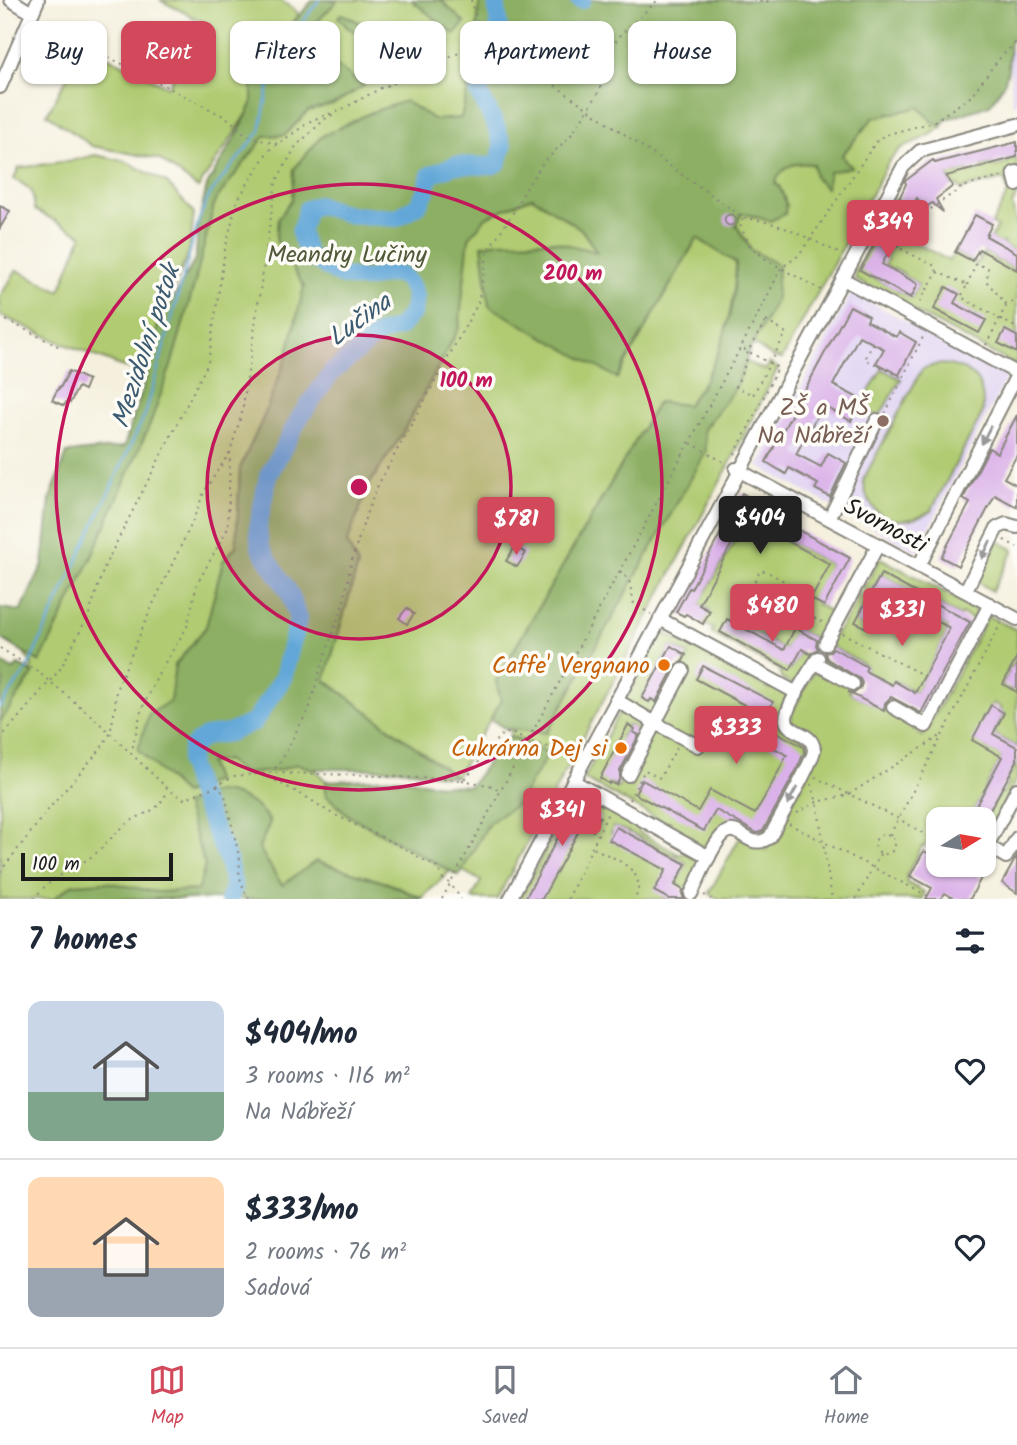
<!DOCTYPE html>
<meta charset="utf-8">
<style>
:root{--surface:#fff;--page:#f6f6f7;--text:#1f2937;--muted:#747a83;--line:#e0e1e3;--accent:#d1495b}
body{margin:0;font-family:Kalam,sans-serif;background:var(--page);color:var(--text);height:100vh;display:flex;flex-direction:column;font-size:26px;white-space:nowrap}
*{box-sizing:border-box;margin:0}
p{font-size:23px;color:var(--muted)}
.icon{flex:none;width:38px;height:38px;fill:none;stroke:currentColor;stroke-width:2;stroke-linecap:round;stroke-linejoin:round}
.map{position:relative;height:899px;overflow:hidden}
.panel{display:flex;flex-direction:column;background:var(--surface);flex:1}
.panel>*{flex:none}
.hud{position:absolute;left:21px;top:21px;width:976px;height:63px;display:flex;gap:14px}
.needle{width:46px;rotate:79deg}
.tools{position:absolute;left:926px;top:807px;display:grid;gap:14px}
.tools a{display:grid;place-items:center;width:70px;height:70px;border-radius:14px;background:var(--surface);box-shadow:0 2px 5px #0004;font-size:35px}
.scale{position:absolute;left:21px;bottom:18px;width:152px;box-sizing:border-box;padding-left:7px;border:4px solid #1c1c1c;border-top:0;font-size:19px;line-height:24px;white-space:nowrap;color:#1c1c1c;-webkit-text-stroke:5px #fdfcf7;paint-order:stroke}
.price{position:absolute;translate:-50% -60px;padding:0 16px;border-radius:7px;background:var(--accent);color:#fff;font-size:23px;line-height:46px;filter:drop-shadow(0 2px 4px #0008)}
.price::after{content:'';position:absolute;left:50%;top:42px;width:21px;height:16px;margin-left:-10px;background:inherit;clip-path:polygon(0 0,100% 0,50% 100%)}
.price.current{background:#222;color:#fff}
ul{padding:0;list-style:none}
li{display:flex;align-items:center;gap:21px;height:175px;padding:0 28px}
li+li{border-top:2px solid var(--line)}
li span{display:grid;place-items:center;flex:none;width:196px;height:140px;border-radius:14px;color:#555}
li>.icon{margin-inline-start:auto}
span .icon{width:84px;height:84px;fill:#fffc;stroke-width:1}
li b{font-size:30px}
h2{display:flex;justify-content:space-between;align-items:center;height:84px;padding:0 28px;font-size:30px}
.tag{padding:0 24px;border-radius:14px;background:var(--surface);box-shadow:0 2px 5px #0004;font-size:24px;line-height:63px}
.tag.current{background:var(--accent);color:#fff}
.tabs{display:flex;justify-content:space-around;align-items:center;height:98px;border-top:2px solid var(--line);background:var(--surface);font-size:19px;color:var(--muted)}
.tabs a{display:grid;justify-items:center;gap:4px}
.tabs .current{color:var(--accent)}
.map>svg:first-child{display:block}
.built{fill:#e1d4f3}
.green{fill:#b0cb72;stroke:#667447;stroke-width:2}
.forest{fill:#8caf64;stroke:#546640;stroke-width:2}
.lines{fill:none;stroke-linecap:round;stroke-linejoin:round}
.stream{stroke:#62a7d8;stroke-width:2.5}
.river{stroke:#62a7d8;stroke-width:18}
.building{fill:#dab1e8}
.minor-casing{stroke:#88867d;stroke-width:16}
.path{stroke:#88867d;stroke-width:2;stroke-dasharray:2 5;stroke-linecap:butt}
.minor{stroke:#fff;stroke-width:12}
.oneway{fill:#999}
.ring{fill:none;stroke:#c2185b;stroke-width:3.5}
.education-dot{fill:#8d6e63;stroke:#fdfcf7;stroke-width:2.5}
.food-dot{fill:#e8710a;stroke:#fdfcf7;stroke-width:2.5}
.labels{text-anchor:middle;stroke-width:7;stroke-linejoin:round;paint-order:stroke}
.park-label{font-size:24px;fill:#50593a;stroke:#fdfcf7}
.education-label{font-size:24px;fill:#785e54;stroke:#fdfcf7;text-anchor:end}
.street-label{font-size:24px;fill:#1c1c1c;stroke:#fdfcf7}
.food-label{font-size:24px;fill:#c56008;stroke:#fdfcf7;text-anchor:end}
.water-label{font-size:26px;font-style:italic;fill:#3c5b71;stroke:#fdfcf7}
.centre{fill:#c2185b;stroke:#fdfcf7;stroke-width:3.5}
.ring-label{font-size:21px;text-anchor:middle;font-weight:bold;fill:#c2185b;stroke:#fdfcf7;stroke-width:7;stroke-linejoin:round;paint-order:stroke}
</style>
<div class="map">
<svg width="1017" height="899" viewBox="0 0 1017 899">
<rect width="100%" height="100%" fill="#fdfcf7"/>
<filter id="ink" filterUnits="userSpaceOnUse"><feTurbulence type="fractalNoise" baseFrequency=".0143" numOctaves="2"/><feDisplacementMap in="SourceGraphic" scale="14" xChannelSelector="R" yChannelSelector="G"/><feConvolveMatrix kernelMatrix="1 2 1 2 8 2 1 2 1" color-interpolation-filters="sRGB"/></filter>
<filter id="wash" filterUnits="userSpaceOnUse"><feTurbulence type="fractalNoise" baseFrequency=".00686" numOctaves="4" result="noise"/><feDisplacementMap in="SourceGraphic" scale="28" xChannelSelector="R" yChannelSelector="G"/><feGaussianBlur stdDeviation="1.57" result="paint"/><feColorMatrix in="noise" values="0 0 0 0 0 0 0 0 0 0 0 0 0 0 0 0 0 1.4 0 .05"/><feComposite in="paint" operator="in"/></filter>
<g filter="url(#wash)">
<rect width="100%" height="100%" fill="#f5f0de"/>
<!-- built -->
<g class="built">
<polygon points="1017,48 1017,104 1013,105 1008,50"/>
<polygon points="852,292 1007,376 917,552 758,466"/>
</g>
<!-- green -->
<g class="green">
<polygon points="160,0 280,0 295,10 299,15 282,35 252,82 253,105 198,188 159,159 92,146 47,114 85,45 168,87 205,23"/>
<path d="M328,0H661L510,206L532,197L581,229L598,253L553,241L617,378L697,238L737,263C735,302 725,344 706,378C701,388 693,396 687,405L658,402L496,681L501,701L456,777L325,680L255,773L280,770L297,764L314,769L326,781V795L348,815L450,871L422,898L390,884L316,861L322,899H0V713L31,673L32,663L26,657L24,653L75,558L83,547L152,380L196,258L198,226L253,135L265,67Z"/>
<path d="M919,107L933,122L942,127L930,135L901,148L889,161L782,359L773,357L752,343L766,321L778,265L751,250L736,225L741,214L747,213L755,218L787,206L779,186L775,183C786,155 808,161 829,172L851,166L846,162L842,155L873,118Z"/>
<path d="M95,155L125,161L167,183L194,213L189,252L158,325L149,377L57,341L0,315V296L17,270L60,291L82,235L35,210C32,189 34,190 14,179L19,168L75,160Z"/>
<polygon points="1015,158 1017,160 1017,168 1010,170 1017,195 1012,205 1017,227 1017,253 1003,245 1004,243 1002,242 1000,244 991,239 997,227 992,224 1008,193 1004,179 965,188 962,191 958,186 954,186 950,181 951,180 946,175 957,173 959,174 959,172 967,170 968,173 982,170 982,166 988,166 988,165 992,164 994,167 1008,163 1008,160"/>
<polygon points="894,199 898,201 881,233 870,276 897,289 898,292 899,291 909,297 912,297 918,284 904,276 904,274 884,265 887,260 886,256 896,237 899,238 907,224 904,222 911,210 914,217 912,223 921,228 914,242 949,261 955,252 977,264 984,252 996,258 995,260 997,262 999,260 1017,270 1017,366 856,280 855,273"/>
<polygon points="746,362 765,370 770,363 778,368 729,465 497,899 472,899 481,881 458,868 484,822 549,753 510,736 511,729 547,732 704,429 736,387"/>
<path d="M938,364C971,366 985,378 983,412L931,511C907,524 880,526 867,497C865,492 864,485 863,480L922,369Z"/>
<polygon points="882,369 901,379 879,417 860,407"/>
<polygon points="748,513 785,533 783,538 830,564 816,604 835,614 822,642 796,629 784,650 740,624 727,620 790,670 800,653 808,657 810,653 815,656 795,685 781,679 781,675 779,669 711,633 713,629 703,623 710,610 699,604 740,532"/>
<polygon points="998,541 1012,549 1013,552 992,591 981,584 978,580"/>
<polygon points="880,558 974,608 976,613 974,620 962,614 960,616 881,574 855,622 868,629 887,594 948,627 946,631 948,632 916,692 894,681 891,687 878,677 864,673 867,666 828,645 850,613"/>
<polygon points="988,616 1017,630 1017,657 1012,667 1009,667 1007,671 1009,672 1002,686 1010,691 1012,688 1017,689 1017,747 995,735 994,733 1004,713 1000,710 1001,708 993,703 985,717 983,717 981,720 983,721 985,747 1003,756 969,819 938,819 938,848 927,842 924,847 922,846 906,876 908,877 906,882 924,892 922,899 719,899 709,893 740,837 766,850 823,743 795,727 791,723 792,713 820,659 854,677 851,683 853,684 849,692 889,713 891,710 916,727 918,733 923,736"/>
<path d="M664,633L770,689L776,687L787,695L788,706L778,725L806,740L811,748L769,833L754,838L726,823C721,830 715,850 704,847C700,847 697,844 693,842L692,837L584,779L622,707L646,723L647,727L642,737L634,732L635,728L628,725L621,737L622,738L609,783L611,782L613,783L612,785L618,788L623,779L621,777L689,655L671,646L642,698L649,702L651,700L660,703L653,715L624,702L661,635Z"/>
<polygon points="1017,762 1017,778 984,841 984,823 1000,792 1003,793 1008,783 1006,781"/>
<path d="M578,795L631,822L640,833L680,855L687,852L702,859L686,891L687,889L678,884L677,882L686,864L685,862L676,858L677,856L674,855L673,856C654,847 631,830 613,827L611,833L666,870L670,899H519L574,797Z"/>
</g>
<!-- forest -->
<g class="forest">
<polygon points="313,0 338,0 316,23 312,44 329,60 364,86 334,104 308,111 285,135 265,136 215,201 195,282 171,366 150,424 90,561 40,662 0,638 0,608 21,611 43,564 50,499 67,453 124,447 147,374 158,325 196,258 198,226 207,185 241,127 252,104 252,82 234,65 251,33 282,35"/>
<polygon points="411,0 441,0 465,23 454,34"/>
<path d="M480,0H1017V36L1010,42L1008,70L1004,84L990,105L945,120L942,127L933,122L919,107L873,118L842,155L846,162L852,167L829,172L826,188L815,178L813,164C794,162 784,164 775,183C783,189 787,203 785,214L770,221C761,219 749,213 741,214L736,225L751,250L778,265L776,300L749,351L746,362L736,387L704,429L706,452L547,733L506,729L490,719L501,701L496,681L658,402L687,405C693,396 701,388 706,378C725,344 735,302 736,263L697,238L617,378L489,306L482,245L499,242L553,241L597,252L581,229L532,197L486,217L469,238L459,328L401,436L369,485L347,543L358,565L325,680L456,777L399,769H314L297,764L280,770L244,774L226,760L209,763L215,781L184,794L138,750L149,714L170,701L175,665L206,627L223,561L236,546L240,468L263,418L287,356L304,287L276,240L278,219L292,199L294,169L322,136L372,112L405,101L435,120L461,118L471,75Z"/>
<polygon points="342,14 359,22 429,59 427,65 417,65 348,28 338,17"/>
<polygon points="0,662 13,670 18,665 34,673 0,722 0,692 4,683 0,676"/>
<polygon points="510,736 549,753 517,804 489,823 459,876 348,815 326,795 326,781 395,778 442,785 470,786 497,750"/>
<path d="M216,792C237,792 259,804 270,822L259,848L282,885L316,861L390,884L422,899H53L73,884L106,882L157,892L198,890L205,866L185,804Z"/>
</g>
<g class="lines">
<!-- stream -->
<polyline class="stream" points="0,707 27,669 146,412 199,219 210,194 260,131 274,60 319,0"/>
<!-- river -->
<g class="river">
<polyline points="579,0 582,0"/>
<polyline points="229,899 234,888 228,860 197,790 189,763 192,746 206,736 229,733 254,722 283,678 298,619 290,594 260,547 258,527 268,476 300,417 332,372 379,334 400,327 413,312 415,296 411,286 404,277 394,273 387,274 368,279 356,279 339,275 308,255 300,233 307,209 318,205 351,215 397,218 418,205 426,191 430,175 455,165 491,166 498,163 503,147 496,126 479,93 481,80 489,66 496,59 501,47 496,0"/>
</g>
</g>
<g id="blocks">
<!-- building -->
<g class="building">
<polygon points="141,26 153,32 172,38 167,50 148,43 144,51 132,45"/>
<polygon points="34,55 49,65 39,81 23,72"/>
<polygon points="1017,142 1017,157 946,176 953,186 936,199 943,212 932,203 925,208 917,198 913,206 899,199 906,184 905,181 933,160 935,163 942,161"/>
<polygon points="0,206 10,211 0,228"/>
<polygon points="891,214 904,222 882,264 918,284 911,298 860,270"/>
<circle cx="730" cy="220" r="5.5"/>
<polygon points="975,215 992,224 986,236 1017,253 1017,270 979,249 972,261 955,252"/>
<polygon points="946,287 959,294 954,303 986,320 979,333 934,309"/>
<polygon points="850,306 869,316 867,321 896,337 899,332 916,342 899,375 876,363 884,349 859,336 833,385 862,400 851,421 823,405 796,454 821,467 828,453 846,463 830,497 815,489 818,484 789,468 786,474 766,462"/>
<polygon points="1005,330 1017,336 1017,353 998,343"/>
<polygon points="69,371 88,380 84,390 78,387 70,403 67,401 64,406 52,400 59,387 60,388"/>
<polygon points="1017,415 1017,455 1004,478 1017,485 1017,507 995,495 958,566 941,557 970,503 963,499 989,448 997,453"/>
<polygon points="742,493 792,521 789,525 850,558 824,606 811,599 830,564 782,538 785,533 748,513 699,605 710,611 703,624 686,614 684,616 676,612 689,588 691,589"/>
<polygon points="515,547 526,553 517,567 506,561"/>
<polygon points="881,574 970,622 921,713 891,697 885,703 884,711 848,692 854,693 860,689 862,683 860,679 827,659 825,653 829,652 833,648 867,667 865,671 892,685 894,681 915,693 950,628 886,594 868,629 855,622"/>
<polygon points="407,608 414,614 407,624 399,618"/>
<polygon points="727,619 784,650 795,628 817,640 816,645 818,649 810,654 802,649 790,670 720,632"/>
<polygon points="671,646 686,655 683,661 675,666 656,702 651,699 649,702 642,698"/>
<polygon points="1017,657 1017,692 1003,684"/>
<polygon points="703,666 773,702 762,724 804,747 804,753 796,771 763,831 757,833 716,810 704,831 635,794 642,780 698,811 710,790 755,814 773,782 787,755 741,730 752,709 696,679"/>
<polygon points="991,705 1004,713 993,734 1017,747 1017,761 985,819 969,819 1002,757 972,740"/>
<polygon points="628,725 635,729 633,732 639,735 620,771 620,778 616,785 610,782 609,784 600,778"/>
<polygon points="575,802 600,817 593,831 582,825 542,899 525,899 564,826 562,826"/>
<polygon points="616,827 686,864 675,885 683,890 682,894 684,899 669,899 654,891 666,870 609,840"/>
<polygon points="924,851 938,859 938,864 962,864 960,867 981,878 970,899 955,899 945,893 941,899 926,899 932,888 910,876"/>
<polygon points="1017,856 1017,893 1002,883"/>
</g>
</g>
</g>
<g filter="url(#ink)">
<use href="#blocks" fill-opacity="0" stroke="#88867d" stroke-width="2"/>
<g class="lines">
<!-- minor casing -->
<g class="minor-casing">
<g id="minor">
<polyline points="11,0 32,13"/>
<polyline points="0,87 38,0"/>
<polyline points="1017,172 1014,173 1017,185"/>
<polyline points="896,207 914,217"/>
<polyline points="843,279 1017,373"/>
<polyline points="736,469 1017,619"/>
<polyline points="833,511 877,420"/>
<polyline points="919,566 1017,375"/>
<polyline points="966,590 997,528 1006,524 1017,527"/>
<polyline points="660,619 797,693"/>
<polyline points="825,644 878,545"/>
<polyline points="815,663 853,684"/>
<polyline points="616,700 655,723 683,670"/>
<polyline points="893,707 926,726 990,604"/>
<polyline points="628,775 655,723 698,746"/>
<polyline points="573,781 709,857"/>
<polyline points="987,845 1006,857 1017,838"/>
<polyline points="984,852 1017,789"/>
<path d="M691,894C699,879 712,844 724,834C740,821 748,853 770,837C777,823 814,760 814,750C813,731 788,734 786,720C785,707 810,670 818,658"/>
<polyline points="510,899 903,167 920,151 1017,125"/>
</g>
</g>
<!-- path -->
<g class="path">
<polyline points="471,0 482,37 489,45"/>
<polyline points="753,0 757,2 772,1"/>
<polyline points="40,22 204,106 229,119 245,134 257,139 277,144"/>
<path d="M527,66C553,64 580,72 605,66"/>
<polyline points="925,213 962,187 1004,176"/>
<polyline points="743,219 740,225 750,246 768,261 823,291"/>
<polyline points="908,226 897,247 935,266 937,272 918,305"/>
<polyline points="937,272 967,285 961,297 1017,328"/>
<polyline points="967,285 976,264 988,268 987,282 1006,304 1017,301"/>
<polyline points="0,317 58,346"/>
<polygon points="766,321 786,333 753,395 736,387 746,362 748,351"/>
<polyline points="873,343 865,359 903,378 885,414"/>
<polyline points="986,345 1006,306"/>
<polyline points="903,377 924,335"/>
<polyline points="691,443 725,463"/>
<polyline points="735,454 778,368 742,348"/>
<polyline points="1004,540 1017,547"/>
<polyline points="620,571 629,580 634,604 651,614"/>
<polyline points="791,606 785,619 779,622 747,605 745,599 760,571 766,571 796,588 798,592 791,606 822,622"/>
<polyline points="842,633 919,673"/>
<polyline points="0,648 37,671 94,718 168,789 183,799 214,787 233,776 270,773 361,775 461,780 468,776 492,745 500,736 510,732 527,741 574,755"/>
<polyline points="0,739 61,668 89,614 105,565 208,363 225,250 237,201 268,151 312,120 335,112"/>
<path d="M131,754L141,711L160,671L187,627L197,584L228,528L230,452L242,413L276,182L296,146L325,119L339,111L381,88L416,74L473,46H489L510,54L744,218C778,221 812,240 843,255"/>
<polyline points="270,773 281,762 298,728 309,710 319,674 344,601 351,563 367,512 378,485 478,303 488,250 513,213 528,185 543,163 572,134 596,97 606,75 607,65 617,38 658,0"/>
<polyline points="263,774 308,798 329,812 398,845 438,868 443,879 450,883 461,899"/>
<polyline points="815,777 899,819 938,842"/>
<polyline points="462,780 493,786 500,791"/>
<polyline points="811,784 817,802 832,899"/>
<polyline points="217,785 225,796 240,860 239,875 244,890 249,899"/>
<polyline points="629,800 645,770 660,778 677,747"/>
<polyline points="797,813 817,802 848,795 942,735"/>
<polyline points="789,824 928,896"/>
<circle cx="885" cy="844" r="10"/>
<polyline points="890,835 1001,623"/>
<path d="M594,848C614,859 649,869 635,899"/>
<polyline points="0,872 52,805 99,751 110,734 115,709 116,690 153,604 192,523 204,492 230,452"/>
<polyline points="704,895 711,899"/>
<path d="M34,899C49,877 74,870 95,854C106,845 115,832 127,824C145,810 157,815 168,790"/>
<polyline points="442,899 741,347 767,297 781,268 798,256 810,239 878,139 888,134 933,122 970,97 998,60 1017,41"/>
<polyline points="568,899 608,813"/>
<polyline points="856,899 880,854"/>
</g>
<!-- minor -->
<use href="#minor" class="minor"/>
</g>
<!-- one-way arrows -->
<defs><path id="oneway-solid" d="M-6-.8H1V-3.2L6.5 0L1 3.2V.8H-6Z" transform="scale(1.75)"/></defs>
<g class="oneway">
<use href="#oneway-solid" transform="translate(986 435) rotate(117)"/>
<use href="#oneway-solid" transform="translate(986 550) rotate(116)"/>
<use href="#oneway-solid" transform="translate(792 796) rotate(119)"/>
</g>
</g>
<!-- distance rings -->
<circle cx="359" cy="487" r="152" fill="#c2185b" fill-opacity=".12"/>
<g class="ring">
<circle cx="359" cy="487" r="152"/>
<circle cx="359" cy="487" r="303"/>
</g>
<!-- markers -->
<circle class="education-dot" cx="883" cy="421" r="7"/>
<g class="food-dot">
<circle cx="664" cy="665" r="7"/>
<circle cx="621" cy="748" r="7"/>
</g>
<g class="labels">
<!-- park labels -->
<g class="park-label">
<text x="347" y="262">Meandry Lučiny</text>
</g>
<!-- education labels -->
<g class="education-label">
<text x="869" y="415">ZŠ a MŠ<tspan x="869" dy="28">Na Nábřeží</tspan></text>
</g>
<!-- street labels -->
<g class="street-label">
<text transform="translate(886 525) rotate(28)" y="8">Svornosti</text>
</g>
<!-- food labels -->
<g class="food-label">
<text x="650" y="673">Caffe' Vergnano</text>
<text x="607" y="756">Cukrárna Dej si</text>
</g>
<!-- water labels -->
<g class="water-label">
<text transform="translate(359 319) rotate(-36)" y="9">Lučina</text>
<text transform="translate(145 346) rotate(-72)" y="9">Mezidolní potok</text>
</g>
</g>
<circle cx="359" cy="487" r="10" class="centre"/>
<g class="ring-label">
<text x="573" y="280">200 m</text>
<text x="466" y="387">100 m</text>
</g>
</svg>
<div class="tools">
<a><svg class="needle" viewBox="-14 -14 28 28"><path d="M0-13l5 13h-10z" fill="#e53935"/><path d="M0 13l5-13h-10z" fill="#747a83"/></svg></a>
</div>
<div class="scale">100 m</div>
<b class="price" style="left:888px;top:260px">$349</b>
<b class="price current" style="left:760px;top:556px">$404</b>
<b class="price" style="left:516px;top:557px">$781</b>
<b class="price" style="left:772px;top:644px">$480</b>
<b class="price" style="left:902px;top:648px">$331</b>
<b class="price" style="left:736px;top:766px">$333</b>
<b class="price" style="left:562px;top:848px">$341</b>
<div class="hud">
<a class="tag">Buy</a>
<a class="tag current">Rent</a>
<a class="tag">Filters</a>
<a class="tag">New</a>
<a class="tag">Apartment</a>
<a class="tag">House</a>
</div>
</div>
<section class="panel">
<h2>7 homes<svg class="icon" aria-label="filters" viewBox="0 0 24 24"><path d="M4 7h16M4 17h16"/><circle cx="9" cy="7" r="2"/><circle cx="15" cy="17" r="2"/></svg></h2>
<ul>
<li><span style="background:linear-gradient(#c9d6e8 65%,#7fa58c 0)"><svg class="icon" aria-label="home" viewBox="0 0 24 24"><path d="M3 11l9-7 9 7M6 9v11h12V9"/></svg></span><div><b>$404/mo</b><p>3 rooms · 116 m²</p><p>Na Nábřeží</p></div><svg class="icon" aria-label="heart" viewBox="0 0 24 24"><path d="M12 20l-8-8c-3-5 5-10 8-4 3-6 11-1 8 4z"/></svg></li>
<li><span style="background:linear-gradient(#ffd9b3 65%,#9aa5b1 0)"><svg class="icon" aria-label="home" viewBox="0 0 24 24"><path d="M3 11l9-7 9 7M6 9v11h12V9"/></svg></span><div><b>$333/mo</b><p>2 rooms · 76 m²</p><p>Sadová</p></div><svg class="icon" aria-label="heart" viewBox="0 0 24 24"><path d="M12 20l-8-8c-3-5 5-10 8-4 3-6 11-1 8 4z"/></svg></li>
</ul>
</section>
<nav class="tabs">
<a class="current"><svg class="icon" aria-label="map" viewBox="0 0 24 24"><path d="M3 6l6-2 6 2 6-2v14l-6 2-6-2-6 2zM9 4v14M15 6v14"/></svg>Map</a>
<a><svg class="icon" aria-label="saved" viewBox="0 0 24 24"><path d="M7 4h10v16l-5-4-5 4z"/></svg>Saved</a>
<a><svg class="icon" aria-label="home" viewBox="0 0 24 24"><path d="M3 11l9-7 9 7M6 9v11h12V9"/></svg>Home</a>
</nav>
